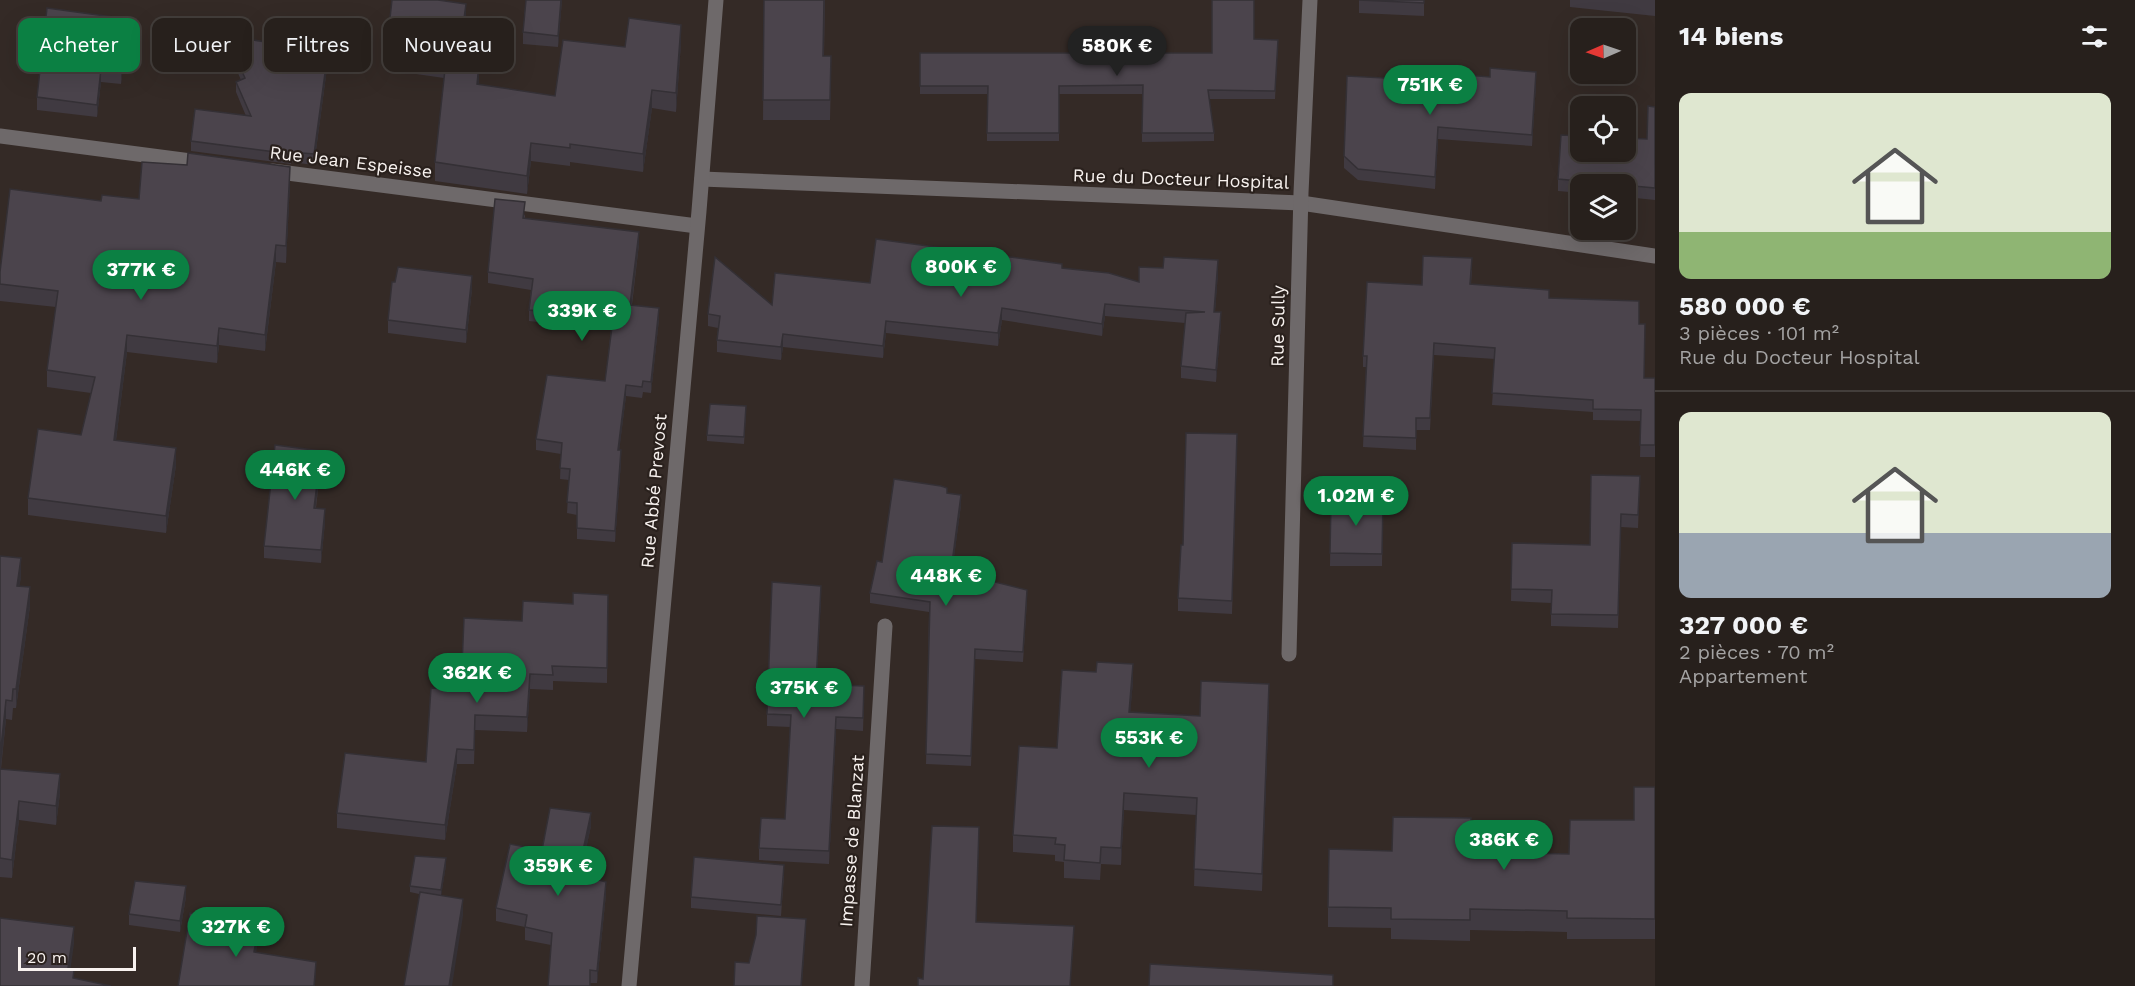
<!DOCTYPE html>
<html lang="fr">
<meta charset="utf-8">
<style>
:root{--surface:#27201c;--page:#2f2825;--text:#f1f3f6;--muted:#a4a3a3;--line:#433e3b;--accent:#0b8043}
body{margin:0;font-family:"Work Sans",sans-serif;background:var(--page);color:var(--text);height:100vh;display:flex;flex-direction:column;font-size:22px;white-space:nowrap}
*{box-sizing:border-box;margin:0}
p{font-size:20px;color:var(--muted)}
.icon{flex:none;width:33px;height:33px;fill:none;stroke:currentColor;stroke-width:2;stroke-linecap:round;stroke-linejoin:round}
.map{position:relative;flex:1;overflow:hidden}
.details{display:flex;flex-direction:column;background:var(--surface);width:480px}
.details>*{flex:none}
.hud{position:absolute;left:18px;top:18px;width:570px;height:54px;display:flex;gap:12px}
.needle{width:39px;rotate:268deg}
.tools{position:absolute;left:1570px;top:18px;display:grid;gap:12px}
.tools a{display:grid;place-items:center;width:66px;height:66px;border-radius:12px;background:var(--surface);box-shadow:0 6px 24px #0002,0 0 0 2px var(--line);font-size:30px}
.scale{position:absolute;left:18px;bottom:15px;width:118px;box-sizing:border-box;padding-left:6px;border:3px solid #f8f2ef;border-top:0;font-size:16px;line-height:21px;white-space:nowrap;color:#f8f2ef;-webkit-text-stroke:4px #2a211d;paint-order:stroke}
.price{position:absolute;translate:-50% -51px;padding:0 14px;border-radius:21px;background:var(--accent);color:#fff;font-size:20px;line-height:39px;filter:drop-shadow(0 2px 3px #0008)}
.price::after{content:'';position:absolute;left:50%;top:36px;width:18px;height:14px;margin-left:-9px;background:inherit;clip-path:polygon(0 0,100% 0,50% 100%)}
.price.selected{background:#222;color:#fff}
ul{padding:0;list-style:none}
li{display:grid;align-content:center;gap:12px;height:318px;padding:0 24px}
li+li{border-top:2px solid var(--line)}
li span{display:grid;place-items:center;height:186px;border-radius:12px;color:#555}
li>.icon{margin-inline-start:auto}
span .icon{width:108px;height:108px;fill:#fffc;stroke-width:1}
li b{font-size:26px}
h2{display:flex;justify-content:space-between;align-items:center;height:72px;padding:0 24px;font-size:26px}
.tag{padding:0 21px;border-radius:12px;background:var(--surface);box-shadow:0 6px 24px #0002,0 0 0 2px var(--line);font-size:21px;line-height:54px}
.tag.selected{background:var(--accent);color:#fff}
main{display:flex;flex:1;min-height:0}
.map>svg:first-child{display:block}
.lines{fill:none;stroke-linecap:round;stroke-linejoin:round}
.minor{stroke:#6e696a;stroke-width:15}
.wall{fill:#403a41}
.shaded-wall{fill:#343035}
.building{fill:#4b444c;stroke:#343035;stroke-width:1.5}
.labels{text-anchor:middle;stroke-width:4.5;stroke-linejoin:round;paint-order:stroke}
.street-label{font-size:18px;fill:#f8f2ef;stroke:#2a211d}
</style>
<main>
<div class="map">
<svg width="1655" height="986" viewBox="0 0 1655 986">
<rect width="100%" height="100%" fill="#342a26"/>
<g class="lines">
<!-- minor -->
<g class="minor">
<polyline points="0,136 206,163"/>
<polyline points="272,171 697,226"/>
<polyline points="702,179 1301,203 1655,256"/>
<polyline points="1289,654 1301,193 1310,0"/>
<polyline points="629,986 699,211 716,0"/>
<polyline points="862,986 885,626"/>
</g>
</g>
<!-- wall -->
<g class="wall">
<polygon points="562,0 558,47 523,44 523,32"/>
<polygon points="764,0 825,0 824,56 831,76 830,120 763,120"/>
<polygon points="1359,0 1424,0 1424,16 1359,13"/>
<polygon points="1570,0 1655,0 1655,16 1570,7"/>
<polygon points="466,16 460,62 479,85 555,96 625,47 681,43 676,112 652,108 643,172 570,162 570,166 531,161 527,194 435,181 435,162 444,78 402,72 402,60 405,33 390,31 390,18"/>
<polygon points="127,32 121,84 101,82 97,117 37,110 37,97"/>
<polygon points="226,36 328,61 314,165 291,162 291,164 191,151 191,141 246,116 236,92 236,82 241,80 226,46"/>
<polygon points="1254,39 1278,40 1275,99 1209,99 1214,133 1214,141 1142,142 1142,94 1059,94 1059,141 987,141 987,94 920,94 920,53 1212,53"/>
<polygon points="1441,81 1536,83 1532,146 1438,139 1435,189 1358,180 1344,168 1344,156"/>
<polygon points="1655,107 1655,200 1626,197 1626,184 1581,184 1581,193 1558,191 1558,179 1647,139"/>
<polygon points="290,183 286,263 276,262 265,351 219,345 217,363 127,352 116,440 176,465 166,533 28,515 28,498 81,435 91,393 47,387 47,370 56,307 0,301 0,272 101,201 139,199"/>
<polygon points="525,214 525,218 639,244 632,305 659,319 651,393 643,392 642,398 626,396 619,450 621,462 615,542 577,539 577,515 567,513 569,480 560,479 561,454 536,450 536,439 605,381 611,330 529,321 529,310 531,290 488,283 488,272"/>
<polygon points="1062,268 1139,282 1163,268 1218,273 1215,312 1221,324 1216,382 1181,378 1181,366 1185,323 1105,316 1102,336 1002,320 998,346 886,333 883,358 783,347 781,360 717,352 717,340 718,328 708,326 708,314 772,305 870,283"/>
<polygon points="1472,270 1471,284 1549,298 1639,324 1644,378 1655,378 1655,457 1640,457 1641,421 1593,420 1593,412 1492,405 1495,359 1434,355 1430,430 1416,430 1416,450 1363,447 1366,367 1363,367 1363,356 1422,285"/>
<polygon points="472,289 466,343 388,333 388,320"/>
<polygon points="746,412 744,444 707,441 707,435"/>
<polygon points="1237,447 1232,614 1178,611 1178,598 1183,545"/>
<polygon points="321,463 316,508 325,522 321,563 264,558 264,546"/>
<polygon points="1640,476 1638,528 1621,527 1618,628 1551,626 1551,603 1511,601 1512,543 1590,545"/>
<polygon points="947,493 961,505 952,571 1027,600 1023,662 975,659 971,766 926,764 929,612 870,603 870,593 882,562"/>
<polygon points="1331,500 1383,501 1382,566 1330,566"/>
<polygon points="0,556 21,577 19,586 30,606 16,708 13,708 12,720 6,719 1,769 60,793 56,825 19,820 12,878 0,877"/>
<polygon points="608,595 607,683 553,681 553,690 530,689 527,732 475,730 474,764 457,764 445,840 337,828 337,813 426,762 461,690 522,621 573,604"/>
<polygon points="821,598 816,684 864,699 863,731 836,729 829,864 759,860 759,848 785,819 790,727 767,726 767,714"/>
<polygon points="1133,681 1130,712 1200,716 1269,701 1262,891 1194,886 1196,815 1124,810 1121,865 1101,864 1100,880 1064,878 1064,862 1055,861 1055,855 1013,852 1013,835 1057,748"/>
<polygon points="1655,787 1655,939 1567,939 1567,932 1470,930 1470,941 1391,939 1391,928 1328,927 1328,907 1392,851 1569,854 1634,820"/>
<polygon points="591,826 580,875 606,894 597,983 590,983 551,945 525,940 525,927 496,921 496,908 542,850"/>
<polygon points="446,865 441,895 463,916 419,894 410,892 410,886"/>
<polygon points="784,875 781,916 691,908 691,897"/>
<polygon points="186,897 180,932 129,925 129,914"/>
</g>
<!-- shaded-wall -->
<g class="shaded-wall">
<polygon points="561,0 562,0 558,47 558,36"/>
<polygon points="466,4 466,16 458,80 458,67"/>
<polygon points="127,19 127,32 121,84 121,71"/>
<polygon points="681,25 681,43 676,112 676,93"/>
<polygon points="328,51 328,61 314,165 314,154"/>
<polygon points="479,65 479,83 477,102 477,84"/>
<polygon points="101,69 101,82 97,117 97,105"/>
<polygon points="1536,72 1536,83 1532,146 1532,135"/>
<polygon points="652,90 652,108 643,172 643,154"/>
<polygon points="1438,127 1438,139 1435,189 1435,177"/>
<polygon points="531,143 531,161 527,194 527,176"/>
<polygon points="290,167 290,183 286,263 286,246"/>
<polygon points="639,232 639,244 630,316 630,305"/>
<polygon points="276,245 276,262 265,351 265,335"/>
<polygon points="1218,260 1218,273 1214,324 1214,312"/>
<polygon points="472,276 472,289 466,343 466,330"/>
<polygon points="1105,304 1105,316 1102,336 1102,324"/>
<polygon points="659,308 659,319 651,393 651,382"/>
<polygon points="1002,308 1002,320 998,346 998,333"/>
<polygon points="1221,312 1221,324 1216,382 1216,370"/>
<polygon points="886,321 886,333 883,358 883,346"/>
<polygon points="219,328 219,345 217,363 217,346"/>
<polygon points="783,334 783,347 781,360 781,347"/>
<polygon points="127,335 127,352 114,456 114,440"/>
<polygon points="626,385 626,396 618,461 618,450"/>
<polygon points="176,448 176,465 166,533 166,516"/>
<polygon points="621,450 621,462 615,542 615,531"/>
<polygon points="321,451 321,463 314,520 314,508"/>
<polygon points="961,495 961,505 951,581 951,571"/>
<polygon points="325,509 325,522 321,563 321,550"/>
<polygon points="21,558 21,577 17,605 17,586"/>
<polygon points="821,586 821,598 816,696 816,684"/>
<polygon points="30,587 30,606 16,708 16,689"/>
<polygon points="1133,664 1133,681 1129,729 1129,712"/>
<polygon points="530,674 530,689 527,732 527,717"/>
<polygon points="1269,684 1269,701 1262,891 1262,874"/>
<polygon points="6,700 6,719 0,776 0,757"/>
<polygon points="836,717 836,729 829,864 829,851"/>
<polygon points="457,749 457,764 445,840 445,825"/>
<polygon points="60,774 60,793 56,825 56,806"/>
<polygon points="1124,793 1124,810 1121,865 1121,848"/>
<polygon points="19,801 19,820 12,878 12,860"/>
<polygon points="591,813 591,826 578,887 578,874"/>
<polygon points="446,858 446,865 441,897 441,890"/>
<polygon points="606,882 606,894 597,983 597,971"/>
<polygon points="186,886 186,897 180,932 180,921"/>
<polygon points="463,899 463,916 452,986 449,986"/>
<polygon points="806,919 806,931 802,986 801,986"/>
<polygon points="259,925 259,937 254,964 254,952"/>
<polygon points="1074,926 1074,938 1070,986"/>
<polygon points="74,927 74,944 68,986 68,968"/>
<polygon points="316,962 315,986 314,986"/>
</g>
<!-- building -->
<g class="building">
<polygon points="392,0 438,0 466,4 458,62 446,60 445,66 402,60 406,21 390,18"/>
<polygon points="526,0 561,0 558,36 523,32"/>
<polygon points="764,0 824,0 823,56 831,56 830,100 763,100"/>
<polygon points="1212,0 1254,0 1254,39 1278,40 1275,91 1208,90 1214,133 1142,133 1143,85 1059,86 1059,133 987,133 988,86 920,86 920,53 1212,53"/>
<polygon points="1359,0 1424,0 1424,3"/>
<polygon points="47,8 127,19 121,71 101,69 97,105 37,97"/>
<polygon points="629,18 681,25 676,93 652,90 643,154 570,144 570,148 531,143 527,176 435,162 446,60 479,65 477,84 555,96 563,40 625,47"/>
<polygon points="226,36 328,51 314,154 291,152 291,154 191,141 195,109 251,116 236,82 245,78"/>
<polygon points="1490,68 1536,72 1532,135 1438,127 1435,177 1358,169 1344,156 1347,76 1441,81 1441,73 1490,77"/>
<polygon points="1648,106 1655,107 1655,188 1558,179 1561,135 1581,136 1581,152 1626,152 1626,138 1647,139"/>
<polygon points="188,153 290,167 286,246 276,245 265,335 219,328 217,346 127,335 114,440 176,448 166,516 28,498 38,429 81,435 95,377 47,370 58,291 0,284 0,272 10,189 101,201 102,195 139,199 142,162 187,165"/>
<polygon points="495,199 525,202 523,218 639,232 630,305 659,308 651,382 643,381 642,387 626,385 618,450 621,450 615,531 577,528 577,503 567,502 570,469 560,468 562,443 536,439 547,375 605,381 613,319 529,310 533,279 488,272"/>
<polygon points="876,239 1062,264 1062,268 1109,273 1139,282 1139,267 1163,268 1164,257 1218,260 1214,312 1221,312 1216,370 1181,366 1186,313 1205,312 1105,304 1102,324 1002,308 998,333 886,321 883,346 783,334 781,347 717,340 720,316 708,314 715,257 772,305 775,273 870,283"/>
<polygon points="1423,256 1472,258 1470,284 1549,290 1549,298 1639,301 1639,324 1645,324 1644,378 1655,378 1655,445 1640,445 1641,410 1593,409 1593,400 1492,393 1495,348 1434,343 1430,418 1416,418 1416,438 1363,436 1367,356 1363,356 1367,282 1422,285"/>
<polygon points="398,267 472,276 466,330 388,320 392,282 395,282"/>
<polygon points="710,404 746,406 744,437 707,435"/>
<polygon points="1186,433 1237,434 1232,601 1178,598 1181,545 1183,545"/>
<polygon points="275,445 321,451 314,508 325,509 321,550 264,546"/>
<polygon points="1591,475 1640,476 1638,515 1621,514 1618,615 1551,614 1552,590 1511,589 1512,543 1590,545"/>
<polygon points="894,479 941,486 947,488 947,493 961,495 951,571 1027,590 1023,652 975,649 971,756 926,754 930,602 870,593 877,561 882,562"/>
<polygon points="1331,500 1383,501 1382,554 1330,553"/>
<polygon points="0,556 21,558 17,586 30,587 16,689 13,689 12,701 6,700 0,757"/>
<polygon points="772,582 821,586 816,684 864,686 863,718 836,717 829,851 759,848 761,818 785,819 791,715 767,714"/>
<polygon points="573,593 608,595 607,668 552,666 553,675 530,674 527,717 475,715 474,750 457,749 445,825 337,813 345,753 426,762 431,688 461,690 464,618 522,621 523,601 573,604"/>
<polygon points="1097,662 1133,664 1129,712 1200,716 1201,681 1269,684 1262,874 1194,869 1197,798 1124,793 1121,848 1101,847 1100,863 1064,860 1065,845 1055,844 1056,838 1013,835 1019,746 1057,748 1062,670 1096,672"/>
<polygon points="0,769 60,774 56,806 19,801 12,860 0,858"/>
<polygon points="1634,787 1655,787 1655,919 1567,918 1567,911 1470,909 1470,920 1391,919 1391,908 1328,907 1329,849 1392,851 1393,817 1471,818 1470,852 1569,854 1570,820 1634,820"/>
<polygon points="550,808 591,813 578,874 606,882 597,971 590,970 590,986 548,986 552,933 525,927 527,915 496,908 510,844 542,850"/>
<polygon points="932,826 979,827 976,922 1074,926 1070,986 918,986 918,978 923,979"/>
<polygon points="415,856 446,858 441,890 410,886"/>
<polygon points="694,857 784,865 781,905 691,897"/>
<polygon points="135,881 186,886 180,921 129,914"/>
<polygon points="420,892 463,899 449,986 404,986"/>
<polygon points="190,913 259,925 254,952 316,962 314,986 178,986"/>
<polygon points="757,916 806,919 801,986 734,986 735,962 749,963 756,935"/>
<polygon points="0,918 74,927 68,968 74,970 73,978 111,986 0,986"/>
<polygon points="1150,964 1333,975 1333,986 1149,986"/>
</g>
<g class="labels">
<!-- street labels -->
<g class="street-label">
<text transform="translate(351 162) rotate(7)" y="6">Rue Jean Espeisse</text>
<text transform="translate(1181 179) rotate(2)" y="6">Rue du Docteur Hospital</text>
<text transform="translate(1278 326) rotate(-89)" y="6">Rue Sully</text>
<text transform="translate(654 491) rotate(-85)" y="6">Rue Abbé Prevost</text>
<text transform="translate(852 841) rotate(-86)" y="6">Impasse de Blanzat</text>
</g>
</g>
</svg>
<div class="tools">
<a><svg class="needle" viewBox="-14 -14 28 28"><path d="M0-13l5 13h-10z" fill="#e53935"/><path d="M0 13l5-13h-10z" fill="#a4a3a3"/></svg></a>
<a><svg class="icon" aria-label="locate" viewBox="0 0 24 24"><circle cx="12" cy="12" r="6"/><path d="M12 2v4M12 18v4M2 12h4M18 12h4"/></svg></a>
<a><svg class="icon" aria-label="layers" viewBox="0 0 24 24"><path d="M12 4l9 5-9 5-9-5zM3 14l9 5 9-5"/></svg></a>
</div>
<div class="scale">20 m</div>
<b class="price selected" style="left:1117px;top:77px">580K €</b>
<b class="price" style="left:1430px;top:116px">751K €</b>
<b class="price" style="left:961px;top:298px">800K €</b>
<b class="price" style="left:141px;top:301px">377K €</b>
<b class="price" style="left:582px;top:342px">339K €</b>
<b class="price" style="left:295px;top:501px">446K €</b>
<b class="price" style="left:1356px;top:527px">1.02M €</b>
<b class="price" style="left:946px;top:607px">448K €</b>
<b class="price" style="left:477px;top:704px">362K €</b>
<b class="price" style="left:804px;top:719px">375K €</b>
<b class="price" style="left:1149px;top:769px">553K €</b>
<b class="price" style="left:1504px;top:871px">386K €</b>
<b class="price" style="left:558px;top:897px">359K €</b>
<b class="price" style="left:236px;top:958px">327K €</b>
<div class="hud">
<a class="tag selected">Acheter</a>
<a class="tag">Louer</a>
<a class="tag">Filtres</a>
<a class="tag">Nouveau</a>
</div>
</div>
<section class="details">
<h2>14 biens<svg class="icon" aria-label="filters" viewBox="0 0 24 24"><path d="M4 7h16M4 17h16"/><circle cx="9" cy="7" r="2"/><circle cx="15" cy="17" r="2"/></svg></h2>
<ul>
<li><span style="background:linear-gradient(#dfe7d0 75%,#8fb573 0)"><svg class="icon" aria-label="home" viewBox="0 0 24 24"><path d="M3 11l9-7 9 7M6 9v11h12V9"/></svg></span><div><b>580 000 €</b><p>3 pièces · 101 m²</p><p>Rue du Docteur Hospital</p></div></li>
<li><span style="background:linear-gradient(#dfe7d0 65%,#9aa5b1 0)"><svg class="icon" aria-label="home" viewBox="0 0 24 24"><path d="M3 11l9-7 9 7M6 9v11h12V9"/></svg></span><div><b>327 000 €</b><p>2 pièces · 70 m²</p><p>Appartement</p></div></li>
</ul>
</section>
</main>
